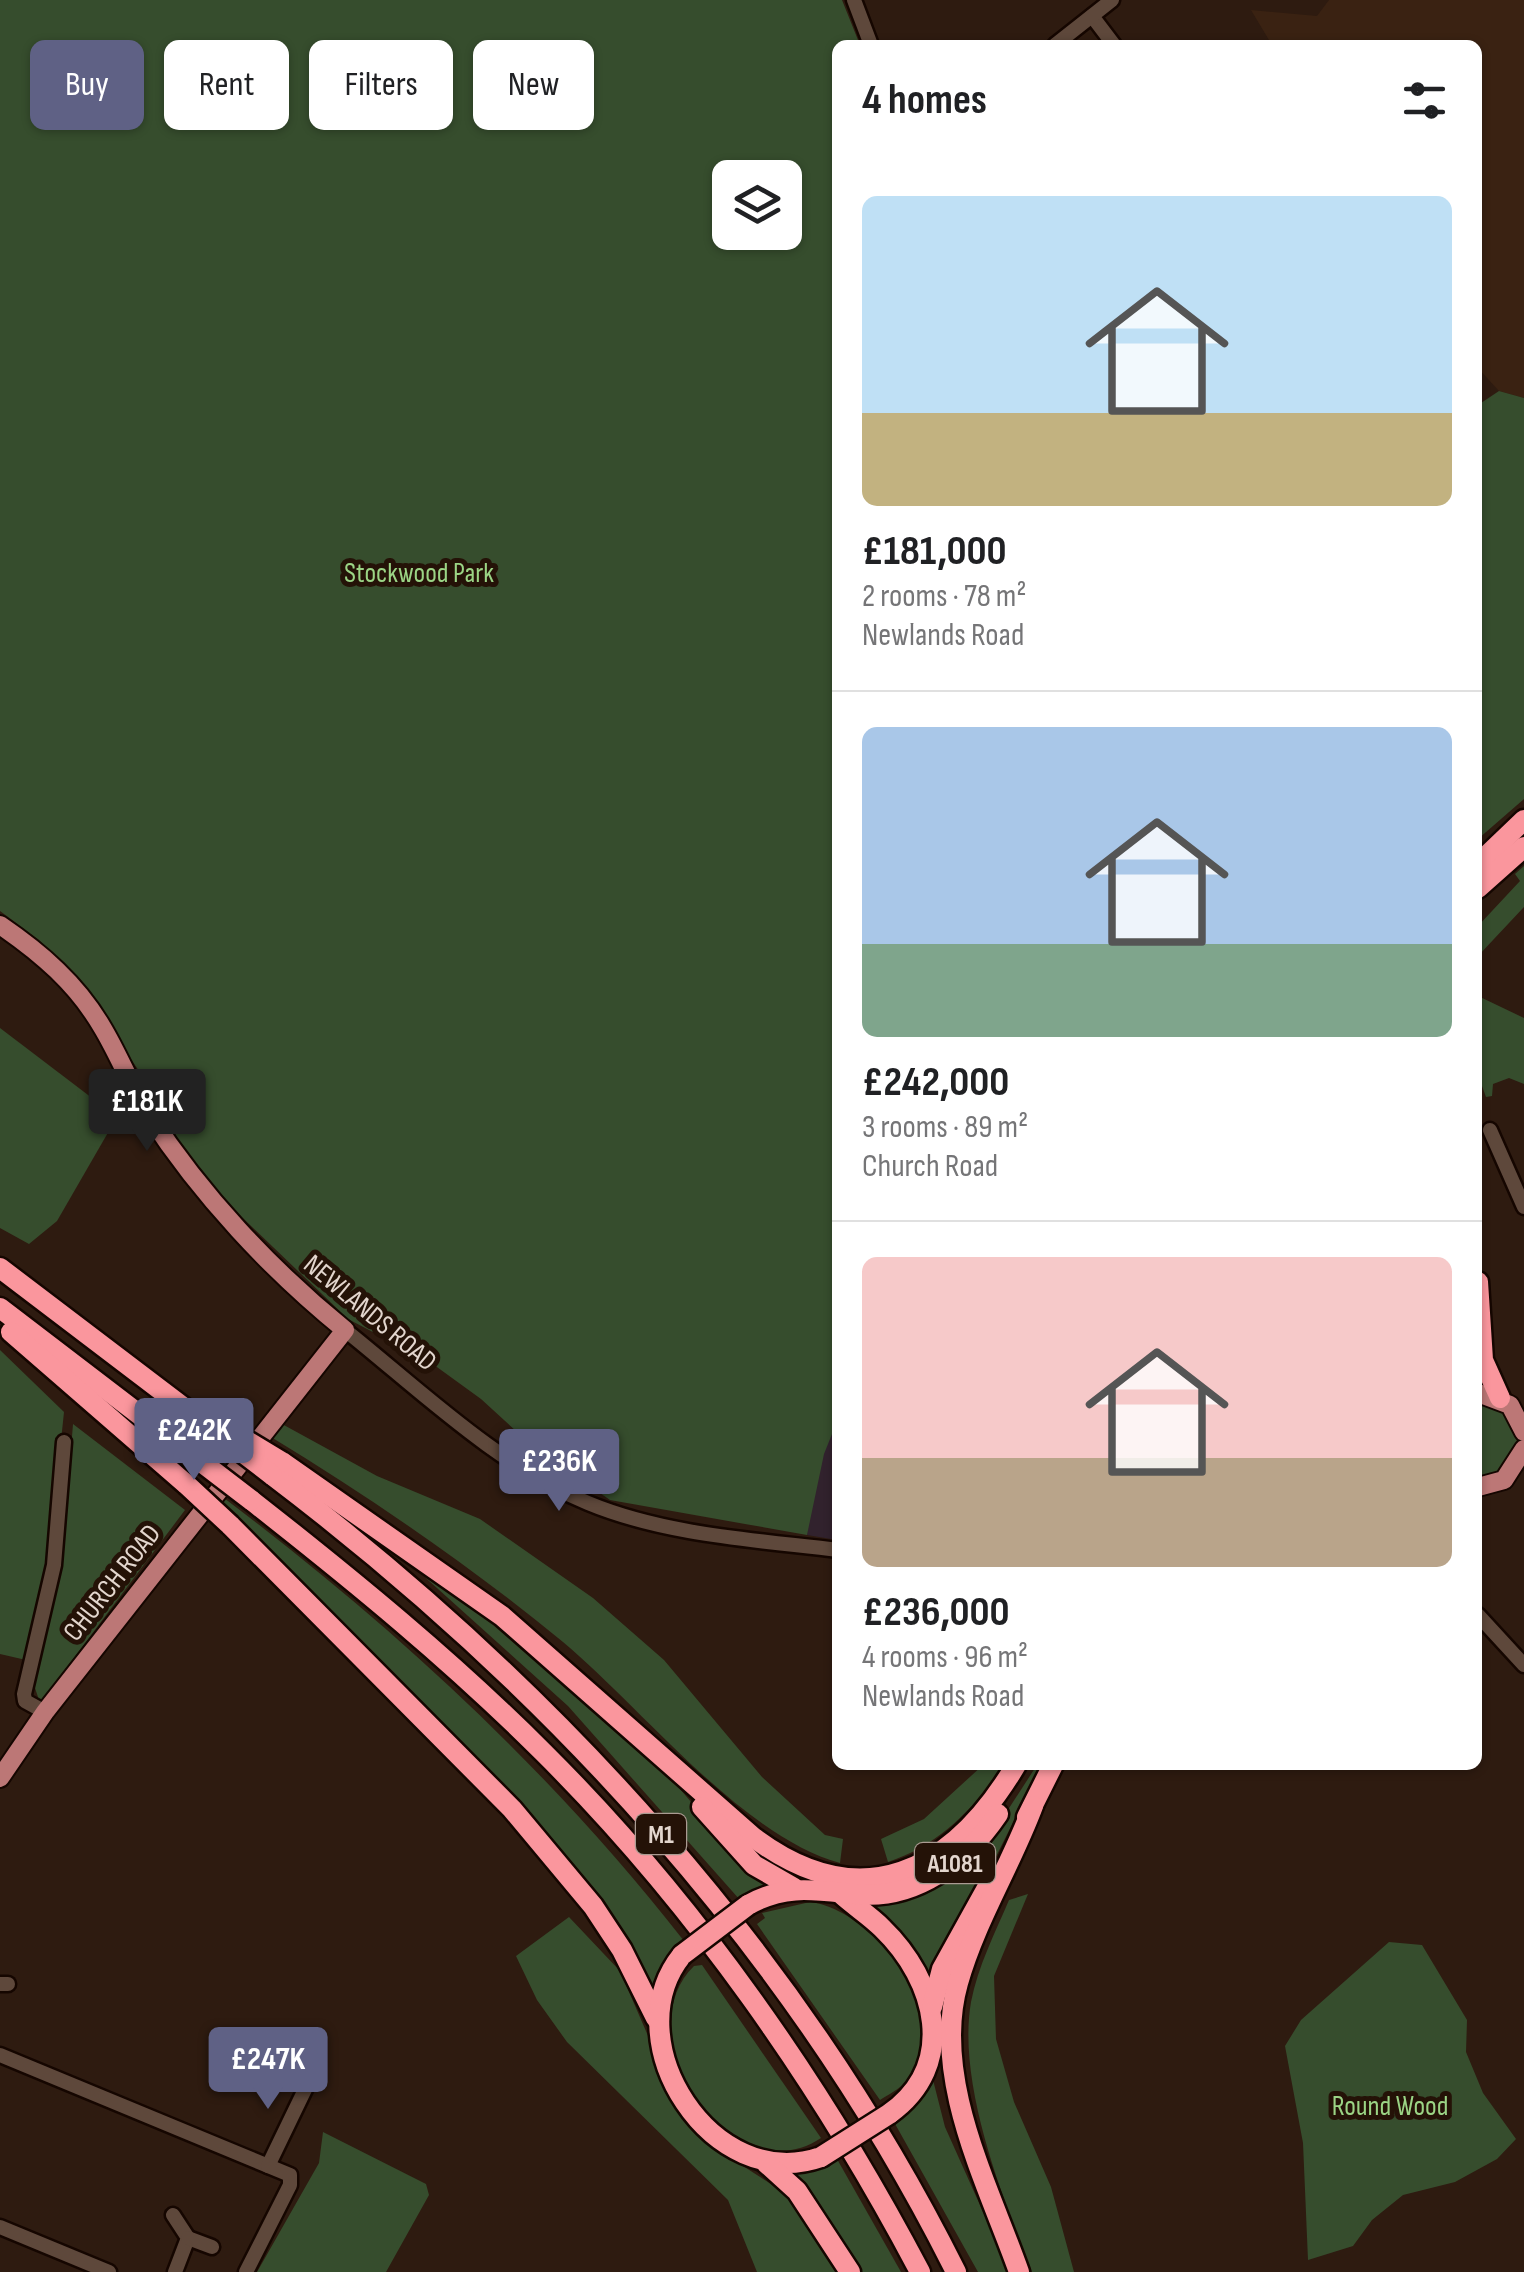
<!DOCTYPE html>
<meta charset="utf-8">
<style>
:root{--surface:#fff;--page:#f2f2f2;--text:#202124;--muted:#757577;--line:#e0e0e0;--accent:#5f6185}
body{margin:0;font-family:"Sofia Sans Condensed",sans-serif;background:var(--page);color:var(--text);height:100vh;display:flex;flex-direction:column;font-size:38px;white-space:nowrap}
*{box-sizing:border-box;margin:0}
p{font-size:32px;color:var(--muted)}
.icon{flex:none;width:55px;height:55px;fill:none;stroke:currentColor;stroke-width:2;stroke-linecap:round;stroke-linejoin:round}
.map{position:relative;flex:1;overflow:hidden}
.drawer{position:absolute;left:832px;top:40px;width:650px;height:1730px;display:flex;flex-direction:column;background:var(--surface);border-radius:15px;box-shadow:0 2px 8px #0004}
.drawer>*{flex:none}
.guide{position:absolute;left:30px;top:40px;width:652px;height:90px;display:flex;gap:20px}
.tools{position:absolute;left:712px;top:160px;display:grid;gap:20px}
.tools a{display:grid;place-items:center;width:90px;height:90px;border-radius:15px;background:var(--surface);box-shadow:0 2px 8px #0004;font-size:50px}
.price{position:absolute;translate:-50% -85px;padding:0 22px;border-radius:10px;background:var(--accent);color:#fff;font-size:32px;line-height:65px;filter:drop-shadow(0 2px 5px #0008)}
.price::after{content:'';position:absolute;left:50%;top:60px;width:30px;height:22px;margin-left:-15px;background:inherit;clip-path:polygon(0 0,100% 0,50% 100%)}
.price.active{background:#222;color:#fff}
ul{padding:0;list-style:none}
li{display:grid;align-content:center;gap:20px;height:530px;padding:0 30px}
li+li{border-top:2px solid var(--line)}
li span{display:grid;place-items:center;height:310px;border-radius:15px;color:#555}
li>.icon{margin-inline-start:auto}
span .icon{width:180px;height:180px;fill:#fffc;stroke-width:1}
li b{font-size:42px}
h2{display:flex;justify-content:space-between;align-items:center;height:120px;padding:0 30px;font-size:42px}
.tag{padding:0 35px;border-radius:15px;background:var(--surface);box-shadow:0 2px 8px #0004;font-size:35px;line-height:90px}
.tag.active{background:var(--accent);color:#fff}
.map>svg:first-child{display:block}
.built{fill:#3a2212}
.industrial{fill:#31222d}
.green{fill:#364d2d;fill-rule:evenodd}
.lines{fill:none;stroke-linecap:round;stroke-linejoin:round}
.minor-casing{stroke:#150600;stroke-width:19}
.major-casing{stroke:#150600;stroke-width:22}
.highway-casing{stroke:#150600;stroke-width:25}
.minor{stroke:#5e483b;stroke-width:14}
.major{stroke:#bc7776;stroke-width:18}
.highway{stroke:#fa969d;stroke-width:20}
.highway-bridge-casing{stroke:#150600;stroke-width:25;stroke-linecap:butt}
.highway-bridge{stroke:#fa969d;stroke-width:20}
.labels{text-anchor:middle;stroke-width:10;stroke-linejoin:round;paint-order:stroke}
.shield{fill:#241207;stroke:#aa9b92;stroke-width:2.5}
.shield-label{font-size:25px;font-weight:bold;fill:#e3d6ce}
.park-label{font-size:28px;fill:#9bd485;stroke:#241207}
.street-label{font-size:28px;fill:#e3d6ce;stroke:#241207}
</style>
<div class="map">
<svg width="1524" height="2272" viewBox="0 0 1524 2272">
<rect width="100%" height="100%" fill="#2e1b10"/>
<!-- built -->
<polygon class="built" points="1329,0 1524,0 1524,398 1499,391 1478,368 1478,45 1272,45 1251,10 1317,16"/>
<!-- industrial -->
<polygon class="industrial" points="837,1417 837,1540 807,1535 811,1470"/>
<!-- green -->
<g class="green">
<path d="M0,0H842L860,45H838V1419L824,1454L807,1535L610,1500L529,1443L481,1399L430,1362L348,1319L199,1176L139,1071L87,994L39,940L0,911ZM730,178H785V232H730Z"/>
<polygon points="1499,391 1524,398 1524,799 1478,839 1478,405"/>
<polygon points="1524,866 1524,907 1478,956 1478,926 1520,881 1515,874"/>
<polygon points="1478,996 1524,1018 1524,1084 1509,1078 1493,1084 1492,1096 1486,1097 1478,1075"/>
<polygon points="0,1028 117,1117 57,1221 29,1244 0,1228"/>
<polygon points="0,1350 64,1412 48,1566 26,1660 0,1654"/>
<polygon points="1478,1398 1499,1403 1519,1441 1501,1473 1478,1480"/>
<polygon points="73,1424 185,1510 40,1703 34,1685 62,1561"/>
<path d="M282,1424L377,1476L480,1519L593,1598L664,1660L762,1777L825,1835L843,1839L840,1863C743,1837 642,1708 563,1642C472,1567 371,1498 271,1437Z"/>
<path d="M224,1498C395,1627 552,1772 684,1941L653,1995L534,1822L373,1652L220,1503Z"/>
<path d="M378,1535C468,1598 555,1665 635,1740C684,1786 721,1850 779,1885L740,1900L568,1706Z"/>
<path d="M983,1765H1003C975,1809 937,1846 888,1862L881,1839L924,1819Z"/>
<polygon points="1037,1765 1042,1765 931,1986 903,1937 867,1903 989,1839"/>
<path d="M1028,1894L994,1976L996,2039L1014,2102L1051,2187L1074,2272H1032C1002,2197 957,2083 971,2002C978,1966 995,1933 1009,1900Z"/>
<path d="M810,1902C876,1910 959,2021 906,2082C899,2089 888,2095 880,2100L757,1924L765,1918L762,1913Z"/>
<polygon points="569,1917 620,1971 684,2119 715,2148 785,2193 837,2272 757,2272 728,2200 567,2042 537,2000 516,1956"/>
<polygon points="1389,1942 1422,1945 1467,2020 1466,2052 1483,2093 1516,2139 1497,2159 1455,2182 1403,2195 1372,2220 1353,2246 1308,2260 1303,2143 1285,2046 1301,2020"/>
<path d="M702,1965L821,2138C734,2197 622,2036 694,1966Z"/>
<polygon points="932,2076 945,2127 1010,2272 978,2272 894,2122"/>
<polygon points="323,2132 426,2184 429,2195 386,2272 257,2272 319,2163"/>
<polygon points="837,2159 901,2272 858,2272 786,2170"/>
</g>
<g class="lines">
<!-- minor casing -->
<g class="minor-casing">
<g id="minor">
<polyline points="854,0 871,45"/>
<polyline points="1092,16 1114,45"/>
<polyline points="1055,45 1112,0"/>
<polyline points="1490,1130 1524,1207"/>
<path d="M345,1330C420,1390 498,1466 588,1503C665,1535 756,1540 838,1550"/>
<polyline points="1478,1615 1524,1665"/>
<polyline points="45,1712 25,1701 24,1694 54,1565 64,1442"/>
<polyline points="0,1984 8,1984"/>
<polyline points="0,2055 290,2175 290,2185 246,2272"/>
<polyline points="268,2166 311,2077"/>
<polyline points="173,2215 188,2238 175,2272"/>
<polyline points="0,2227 109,2272"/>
<polyline points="188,2238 212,2247"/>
</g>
</g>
<!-- major casing -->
<g class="major-casing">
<g id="major">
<path d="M0,925C41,953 77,984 102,1027C119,1055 131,1087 149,1115C201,1195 271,1270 345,1330L45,1712L0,1778"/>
<polyline points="1478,1393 1510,1405 1524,1432"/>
<polyline points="1478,1487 1504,1480 1524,1449"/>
</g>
</g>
<!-- highway casing -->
<g class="highway-casing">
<g id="highway">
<polyline points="1478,864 1524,820"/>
<polyline points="1478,888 1524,847"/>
<polyline points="0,1268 225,1439"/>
<polyline points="1478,1282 1483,1360 1500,1398"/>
<polyline points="0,1308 204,1464"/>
<polyline points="11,1332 187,1485"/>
<path d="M282,1462L502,1616L753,1837C862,1919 953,1871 1016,1765"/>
<path d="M272,1475C554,1689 797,1954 956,2272"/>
<path d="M251,1500C353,1580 452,1661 543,1752C694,1902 821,2084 920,2272"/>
<polyline points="230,1525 512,1809 593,1906 622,1950 656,2018"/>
<polyline points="702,1807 754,1865 794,1888"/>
<polyline points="1027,1817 1053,1765"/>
<path d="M840,1893C854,1906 869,1915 882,1928C937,1981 958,2065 889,2114"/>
<path d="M748,1905C785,1884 815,1890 855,1894C916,1901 966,1861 998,1814"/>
<path d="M682,1955C613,2041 713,2195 821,2157"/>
<polyline points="932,2007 942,1969 988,1886"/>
<polyline points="766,2163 797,2191 850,2272"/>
<path d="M1019,2272C988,2184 931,2078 958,1983C975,1922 1011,1865 1033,1806"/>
</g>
</g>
<!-- minor -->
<use href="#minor" class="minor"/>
<!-- major -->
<use href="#major" class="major"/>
<!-- highway -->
<use href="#highway" class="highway"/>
<!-- highway-bridge casing -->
<g class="highway-bridge-casing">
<g id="highway-bridge">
<polyline points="237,1435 282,1462"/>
<polyline points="225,1439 272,1475"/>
<polyline points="204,1464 251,1500"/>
<polyline points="187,1485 230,1525"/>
<polyline points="682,1955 748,1905"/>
<polyline points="821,2157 889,2114"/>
</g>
</g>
<!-- highway-bridge -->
<use href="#highway-bridge" class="highway-bridge"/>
</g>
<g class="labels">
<!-- shield labels -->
<g class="shield">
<rect x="636" y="1814" width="50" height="40" rx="8"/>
<rect x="915" y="1843" width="80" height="40" rx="8"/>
</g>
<g class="shield-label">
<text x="661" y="1843">M1</text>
<text x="955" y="1872">A1081</text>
</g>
<!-- park labels -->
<g class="park-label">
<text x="419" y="582">Stockwood Park</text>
<text x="1390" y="2115">Round Wood</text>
</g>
<!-- street labels -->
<g class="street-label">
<text transform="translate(371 1312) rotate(40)" y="10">NEWLANDS ROAD</text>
<text transform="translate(111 1582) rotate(-52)" y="10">CHURCH ROAD</text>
</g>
</g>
</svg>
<div class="tools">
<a><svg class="icon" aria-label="layers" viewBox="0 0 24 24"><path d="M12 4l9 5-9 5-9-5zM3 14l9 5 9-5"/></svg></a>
</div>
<b class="price active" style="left:147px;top:1154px">£181K</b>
<b class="price" style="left:194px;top:1483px">£242K</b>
<b class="price" style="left:559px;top:1514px">£236K</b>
<b class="price" style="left:268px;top:2112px">£247K</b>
<div class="guide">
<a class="tag active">Buy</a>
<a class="tag">Rent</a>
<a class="tag">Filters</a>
<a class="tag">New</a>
</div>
<section class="drawer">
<h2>4 homes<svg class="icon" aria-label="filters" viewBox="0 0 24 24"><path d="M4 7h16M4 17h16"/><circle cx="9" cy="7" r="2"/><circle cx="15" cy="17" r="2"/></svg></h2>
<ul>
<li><span style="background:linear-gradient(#bfe0f5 70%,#c2b280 0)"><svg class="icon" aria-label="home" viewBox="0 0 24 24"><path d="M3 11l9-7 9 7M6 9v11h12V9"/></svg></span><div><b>£181,000</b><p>2 rooms · 78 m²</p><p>Newlands Road</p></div></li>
<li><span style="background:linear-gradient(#a9c7e8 70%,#7fa58c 0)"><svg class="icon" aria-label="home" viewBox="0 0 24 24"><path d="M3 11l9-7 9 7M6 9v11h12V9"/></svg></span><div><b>£242,000</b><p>3 rooms · 89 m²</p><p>Church Road</p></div></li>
<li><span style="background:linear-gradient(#f6c9c9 65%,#b9a48a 0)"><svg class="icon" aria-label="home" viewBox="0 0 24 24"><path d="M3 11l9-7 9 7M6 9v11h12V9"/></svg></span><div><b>£236,000</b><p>4 rooms · 96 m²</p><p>Newlands Road</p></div></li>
</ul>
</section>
</div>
